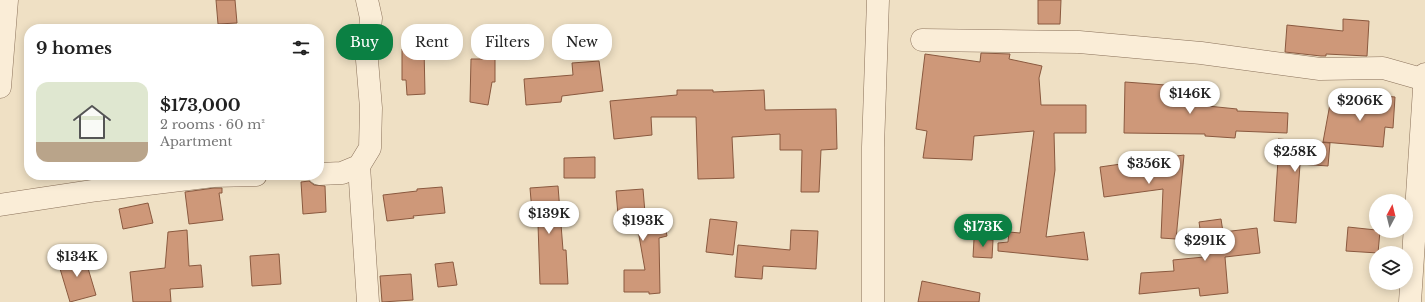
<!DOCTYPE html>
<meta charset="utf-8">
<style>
:root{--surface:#fff;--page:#f6f6f6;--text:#222;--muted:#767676;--line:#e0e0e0;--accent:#0b8043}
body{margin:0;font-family:"Libre Baskerville",serif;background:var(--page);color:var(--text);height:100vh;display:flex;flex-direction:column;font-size:15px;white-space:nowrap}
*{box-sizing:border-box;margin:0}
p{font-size:13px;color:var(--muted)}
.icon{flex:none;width:22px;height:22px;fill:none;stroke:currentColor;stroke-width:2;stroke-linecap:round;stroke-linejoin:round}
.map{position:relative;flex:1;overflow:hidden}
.panel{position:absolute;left:24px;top:24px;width:300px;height:156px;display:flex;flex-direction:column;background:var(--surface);border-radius:16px;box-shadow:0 2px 10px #0003}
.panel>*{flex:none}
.hud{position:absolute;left:336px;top:24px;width:380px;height:36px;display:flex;gap:8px}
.needle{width:26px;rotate:7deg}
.tools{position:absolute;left:1369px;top:194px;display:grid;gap:8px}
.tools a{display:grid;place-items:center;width:44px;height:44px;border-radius:50%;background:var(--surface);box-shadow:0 2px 10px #0003;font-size:20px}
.price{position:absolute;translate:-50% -34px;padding:0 9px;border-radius:14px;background:#fff;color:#222;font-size:13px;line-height:26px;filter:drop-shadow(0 1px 2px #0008)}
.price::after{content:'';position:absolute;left:50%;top:24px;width:12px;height:9px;margin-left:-6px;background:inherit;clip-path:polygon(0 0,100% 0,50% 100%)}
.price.on{background:var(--accent);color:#fff}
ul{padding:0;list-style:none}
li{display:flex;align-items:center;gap:12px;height:100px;padding:0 12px}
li+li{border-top:1px solid var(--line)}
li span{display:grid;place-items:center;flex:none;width:112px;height:80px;border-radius:12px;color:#555}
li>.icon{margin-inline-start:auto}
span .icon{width:48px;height:48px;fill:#fffc;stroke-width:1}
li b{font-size:17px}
h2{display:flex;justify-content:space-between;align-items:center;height:48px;padding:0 12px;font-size:17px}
.pill{padding:0 14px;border-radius:16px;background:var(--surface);box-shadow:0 2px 10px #0003;font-size:14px;line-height:36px}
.pill.on{background:var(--accent);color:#fff}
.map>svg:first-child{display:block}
.building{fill:#ce9879;stroke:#8a593f}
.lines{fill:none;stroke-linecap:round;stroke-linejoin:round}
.minor-casing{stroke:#8a715a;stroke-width:23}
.minor{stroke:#faedd7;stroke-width:22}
</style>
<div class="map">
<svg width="1425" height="302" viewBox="0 0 1425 302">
<rect width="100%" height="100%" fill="#efe0c4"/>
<!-- building -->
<g class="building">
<polygon points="216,0 235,0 237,23 218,24"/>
<polygon points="1038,0 1061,0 1060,24 1038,24"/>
<polygon points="1343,19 1369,21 1367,56 1326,54 1326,56 1321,56 1285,52 1287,25 1343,31"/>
<polygon points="424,48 425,94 407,95 406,80 402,80 402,49"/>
<polygon points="981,53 1010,54 1009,59 1042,66 1039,78 1041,105 1086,105 1086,133 1054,133 1055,170 1046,237 1084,232 1088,260 998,251 998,243 1008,242 1009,232 1020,233 1034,131 974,136 972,160 923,158 927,131 916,129 925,54 980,62"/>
<polygon points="471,59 495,59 495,82 492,82 488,105 470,102"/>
<polygon points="599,61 603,91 562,96 561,102 526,105 524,79 573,75 572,63"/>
<polygon points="1125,82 1179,86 1178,103 1237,109 1237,111 1288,113 1287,133 1236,131 1235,138 1205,136 1205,134 1124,133"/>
<polygon points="677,90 713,90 713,92 764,90 765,110 836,109 837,149 821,150 819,192 801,192 802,150 780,150 780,134 732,137 734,178 698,179 696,117 651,117 652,135 614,139 610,101 677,95"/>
<polygon points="1371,95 1395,97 1393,128 1385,127 1383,147 1323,142 1330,104 1343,106 1344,101 1370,105"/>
<polygon points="1278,139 1330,143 1328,166 1300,164 1296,223 1274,221 1278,160 1276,159"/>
<polygon points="1184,155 1176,239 1161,238 1163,189 1104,197 1100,167"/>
<polygon points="595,157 595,178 564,178 564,158"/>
<polygon points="309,181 314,185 325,186 326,212 303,214 301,182"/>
<polygon points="558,186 563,250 566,250 568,284 540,284 538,224 533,224 530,188"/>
<polygon points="442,187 445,213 413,216 414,218 387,221 383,195 417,191 417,189"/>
<polygon points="214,188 222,188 222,193 219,193 223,220 189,224 185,192"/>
<polygon points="643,189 645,213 641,213 663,215 667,236 659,238 660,293 649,294 649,292 624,292 624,270 645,270 635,213 618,215 616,191"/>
<polygon points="148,203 153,223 123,229 119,209"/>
<polygon points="710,219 737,222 733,255 706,252"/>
<polygon points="1221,219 1223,232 1257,228 1260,253 1225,257 1228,293 1200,296 1199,288 1139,294 1141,273 1174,271 1173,260 1204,257 1199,222"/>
<polygon points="1348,227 1376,230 1376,231 1380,231 1378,253 1346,251"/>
<polygon points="187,230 189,266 201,265 203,287 170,289 171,302 133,302 130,272 165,268 168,232"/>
<polygon points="791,230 818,231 816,269 763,266 762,279 735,277 738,245 790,250"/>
<polygon points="974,239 993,240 992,258 973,257"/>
<polygon points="279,254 281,284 252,286 250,256"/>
<polygon points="84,255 96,295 70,302 58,262"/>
<polygon points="453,262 457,285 438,287 435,264"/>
<polygon points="411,274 413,300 382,302 380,276"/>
<polygon points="922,281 980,293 979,302 918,302"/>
</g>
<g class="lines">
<!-- minor casing -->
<g class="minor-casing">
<g id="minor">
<polyline points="922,40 1079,42 1201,53 1320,69 1383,68 1425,80"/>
<polyline points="0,87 7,0"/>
<polyline points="359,166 368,302"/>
<polyline points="319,174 342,173 359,166 370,148 371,108 367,60 371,18 367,0"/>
<polyline points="0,205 98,190 213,176 256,175"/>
<polyline points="873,302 873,147 878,0"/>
<polyline points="1410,302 1425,74"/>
</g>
</g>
<!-- minor -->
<use href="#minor" class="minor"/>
</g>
</svg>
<div class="tools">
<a><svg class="needle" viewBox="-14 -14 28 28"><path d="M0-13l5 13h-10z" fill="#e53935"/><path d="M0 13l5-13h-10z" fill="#767676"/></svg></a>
<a><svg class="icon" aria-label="layers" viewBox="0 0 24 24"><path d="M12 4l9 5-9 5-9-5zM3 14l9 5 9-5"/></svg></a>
</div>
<b class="price" style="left:1190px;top:115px">$146K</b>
<b class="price" style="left:1360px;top:122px">$206K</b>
<b class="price" style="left:1295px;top:173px">$258K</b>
<b class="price" style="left:1149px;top:185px">$356K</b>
<b class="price" style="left:549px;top:235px">$139K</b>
<b class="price" style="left:643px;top:242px">$193K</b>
<b class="price on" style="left:983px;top:248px">$173K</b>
<b class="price" style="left:1205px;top:262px">$291K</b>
<b class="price" style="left:77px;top:278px">$134K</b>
<div class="hud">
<a class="pill on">Buy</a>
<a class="pill">Rent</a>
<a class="pill">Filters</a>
<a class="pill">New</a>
</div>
<section class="panel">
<h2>9 homes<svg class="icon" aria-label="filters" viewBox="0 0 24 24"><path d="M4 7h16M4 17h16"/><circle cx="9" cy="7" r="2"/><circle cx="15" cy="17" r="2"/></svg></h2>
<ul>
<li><span style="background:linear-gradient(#dfe7d0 75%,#b9a48a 0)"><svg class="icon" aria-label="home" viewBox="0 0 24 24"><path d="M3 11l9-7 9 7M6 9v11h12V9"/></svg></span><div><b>$173,000</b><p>2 rooms · 60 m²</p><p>Apartment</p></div></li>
</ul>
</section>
</div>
